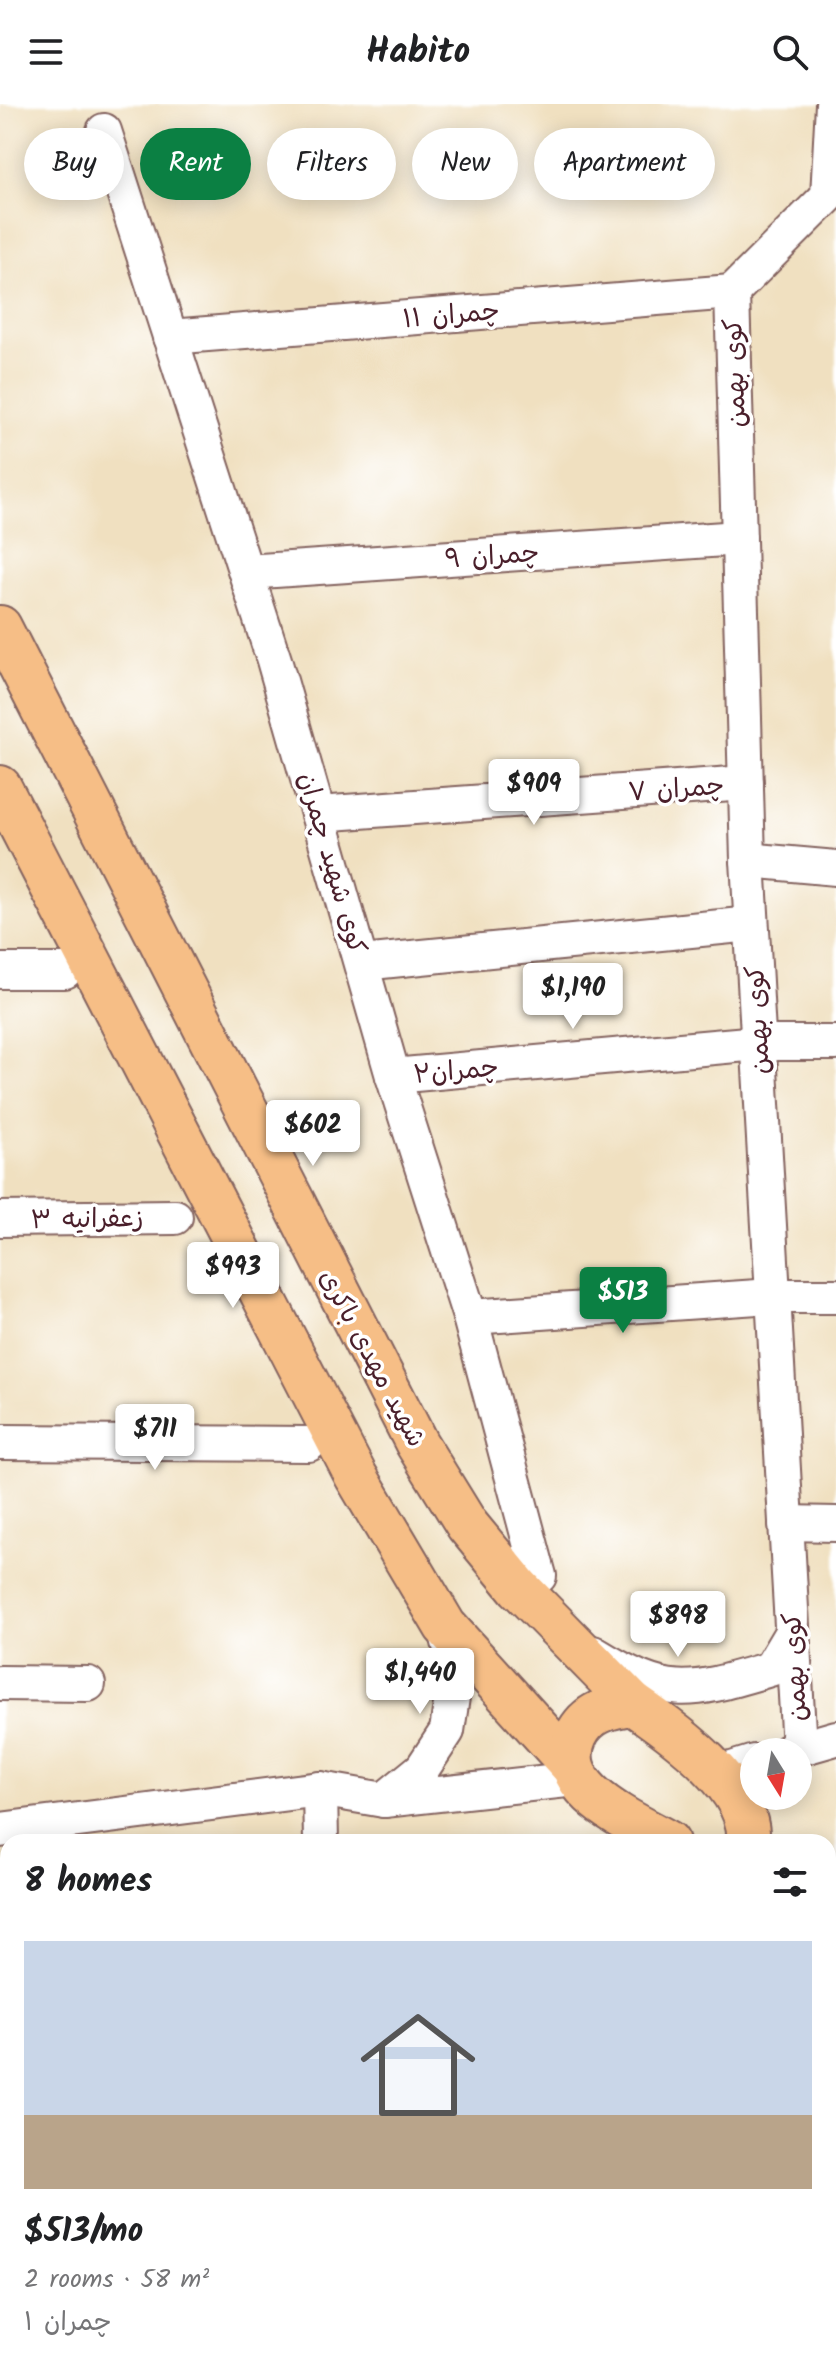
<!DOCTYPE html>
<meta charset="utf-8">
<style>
:root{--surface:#fff;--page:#f6f6f6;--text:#202124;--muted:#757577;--line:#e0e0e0;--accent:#0b8043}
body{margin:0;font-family:Kalam,"Playpen Sans Arabic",sans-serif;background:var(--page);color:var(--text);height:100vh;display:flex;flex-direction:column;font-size:30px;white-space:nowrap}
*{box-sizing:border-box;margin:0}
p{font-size:26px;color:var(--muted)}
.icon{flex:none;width:44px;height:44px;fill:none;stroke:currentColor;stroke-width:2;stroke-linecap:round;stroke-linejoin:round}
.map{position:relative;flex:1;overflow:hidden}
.drawer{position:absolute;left:0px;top:1730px;width:836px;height:538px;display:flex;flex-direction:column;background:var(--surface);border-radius:24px 24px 0 0;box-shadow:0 4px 20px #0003}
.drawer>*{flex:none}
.guide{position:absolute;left:24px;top:24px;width:788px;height:72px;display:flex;gap:16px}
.needle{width:52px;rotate:169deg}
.buttons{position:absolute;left:740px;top:1634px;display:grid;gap:16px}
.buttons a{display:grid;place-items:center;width:72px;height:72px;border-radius:50%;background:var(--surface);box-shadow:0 4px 20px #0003;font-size:40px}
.price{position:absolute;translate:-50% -68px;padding:0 18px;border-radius:8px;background:#fff;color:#222;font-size:26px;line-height:52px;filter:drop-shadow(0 2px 4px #0008)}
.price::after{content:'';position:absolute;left:50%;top:48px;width:24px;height:18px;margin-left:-12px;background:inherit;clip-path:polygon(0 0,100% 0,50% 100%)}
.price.on{background:var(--accent);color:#fff}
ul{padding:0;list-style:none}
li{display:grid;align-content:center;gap:16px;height:424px;padding:0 24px}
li+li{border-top:2px solid var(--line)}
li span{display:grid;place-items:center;height:248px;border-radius:0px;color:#555}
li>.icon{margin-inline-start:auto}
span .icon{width:144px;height:144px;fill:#fffc;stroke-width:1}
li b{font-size:34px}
h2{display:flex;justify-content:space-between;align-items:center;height:96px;padding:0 24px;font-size:34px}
.chip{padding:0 28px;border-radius:36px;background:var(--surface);box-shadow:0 4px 20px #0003;font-size:28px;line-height:72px}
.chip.on{background:var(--accent);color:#fff}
header{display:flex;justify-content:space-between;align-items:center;height:104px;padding:0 24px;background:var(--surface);font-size:36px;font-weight:700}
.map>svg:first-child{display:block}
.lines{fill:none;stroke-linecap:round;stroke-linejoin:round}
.minor-casing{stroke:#84635f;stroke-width:38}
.major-casing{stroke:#84635f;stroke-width:46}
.minor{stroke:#fff;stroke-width:34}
.major{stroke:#f6be86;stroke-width:42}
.labels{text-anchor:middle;stroke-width:7;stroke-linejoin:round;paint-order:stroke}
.street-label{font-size:26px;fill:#4a1f2b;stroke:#fff}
</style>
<header><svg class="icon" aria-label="menu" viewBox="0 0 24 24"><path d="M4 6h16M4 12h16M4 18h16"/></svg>Habito<svg class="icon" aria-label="search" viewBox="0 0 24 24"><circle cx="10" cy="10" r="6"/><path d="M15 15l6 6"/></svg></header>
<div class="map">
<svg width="836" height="2267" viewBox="0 0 836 2267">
<rect width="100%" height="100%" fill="#fff"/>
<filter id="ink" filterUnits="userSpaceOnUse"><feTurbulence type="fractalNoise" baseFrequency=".0125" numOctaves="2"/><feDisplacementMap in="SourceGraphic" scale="16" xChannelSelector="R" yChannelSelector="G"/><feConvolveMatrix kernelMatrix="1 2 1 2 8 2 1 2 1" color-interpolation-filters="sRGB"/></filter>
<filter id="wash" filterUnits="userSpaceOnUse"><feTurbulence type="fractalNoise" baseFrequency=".006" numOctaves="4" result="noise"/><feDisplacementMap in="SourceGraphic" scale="32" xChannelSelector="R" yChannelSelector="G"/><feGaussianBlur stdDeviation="1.8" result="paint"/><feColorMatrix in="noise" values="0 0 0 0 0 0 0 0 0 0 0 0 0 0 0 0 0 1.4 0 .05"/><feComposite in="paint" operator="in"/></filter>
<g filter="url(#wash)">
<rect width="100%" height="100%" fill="#f0e0c0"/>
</g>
<g filter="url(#ink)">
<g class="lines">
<!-- minor casing -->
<g class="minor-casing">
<g id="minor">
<polyline points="104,27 274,556 393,972 470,1213 539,1472 519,1484"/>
<polyline points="732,188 748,756 799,1644"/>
<polyline points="732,188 828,92 833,0"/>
<polyline points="170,233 732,188"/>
<polyline points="246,468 739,434"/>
<polyline points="318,710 746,679"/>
<polyline points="748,756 836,764"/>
<polyline points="362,859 751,820"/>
<polyline points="0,867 65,867"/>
<polyline points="393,972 758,939 836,939"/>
<polyline points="0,1115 175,1113"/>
<polyline points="470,1213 772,1192 836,1192"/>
<polyline points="0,1338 309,1340"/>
<polyline points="786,1419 836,1420"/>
<path d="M593,1549C669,1596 688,1589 770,1565L792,1528"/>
<polyline points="0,1579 88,1580"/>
<polyline points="787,1648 836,1634"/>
<polyline points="716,1670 754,1658"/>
<polyline points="320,1685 321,1738"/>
<polyline points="384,1696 422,1665 447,1627 456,1566 445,1522"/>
<polyline points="0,1726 320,1685 384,1696 576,1675"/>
<polyline points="0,2129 8,2129"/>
<polyline points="352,2260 353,2267"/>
</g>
</g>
<!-- major casing -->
<g class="major-casing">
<g id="major">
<polyline points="0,523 417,1340 467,1421 519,1484 633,1600"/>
<polyline points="0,683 356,1372 445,1522 570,1660"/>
<path d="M668,1738C631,1717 552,1685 576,1632C587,1608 609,1603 633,1600C673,1627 753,1684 748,1738"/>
<polyline points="828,1798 836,1806"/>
<polyline points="828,1871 836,1877"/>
</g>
</g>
<!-- minor -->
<use href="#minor" class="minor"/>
<!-- major -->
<use href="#major" class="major"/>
</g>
</g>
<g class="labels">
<!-- street labels -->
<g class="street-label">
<text transform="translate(451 210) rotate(-5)" y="9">چمران ۱۱</text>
<text transform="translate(734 269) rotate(-92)" y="9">کوی بهمن</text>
<text transform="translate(492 451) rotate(-4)" y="9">چمران ۹</text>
<text transform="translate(676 684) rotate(-4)" y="9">چمران ۷</text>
<text transform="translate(333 759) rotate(74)" y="9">کوی شهید چمران</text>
<text transform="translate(757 916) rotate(-93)" y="9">کوی بهمن</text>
<text transform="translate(456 966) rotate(-5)" y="9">چمران۲</text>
<text transform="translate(87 1114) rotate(-1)" y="9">زعفرانیه ۳</text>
<text transform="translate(373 1254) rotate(62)" y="9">شهید مهدی باکری</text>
<text transform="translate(794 1563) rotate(-93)" y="9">کوی بهمن</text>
</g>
</g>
</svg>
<div class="buttons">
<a><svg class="needle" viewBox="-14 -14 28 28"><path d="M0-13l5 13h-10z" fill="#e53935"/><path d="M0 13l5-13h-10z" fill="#757577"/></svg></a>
</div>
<b class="price" style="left:534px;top:723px">$909</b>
<b class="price" style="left:573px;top:927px">$1,190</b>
<b class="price" style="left:313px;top:1064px">$602</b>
<b class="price" style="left:233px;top:1206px">$993</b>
<b class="price on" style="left:623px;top:1231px">$513</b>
<b class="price" style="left:155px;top:1368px">$711</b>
<b class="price" style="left:678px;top:1555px">$898</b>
<b class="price" style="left:420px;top:1612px">$1,440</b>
<div class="guide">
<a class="chip">Buy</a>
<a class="chip on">Rent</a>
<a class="chip">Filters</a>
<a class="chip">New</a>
<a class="chip">Apartment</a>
</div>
<section class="drawer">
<h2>8 homes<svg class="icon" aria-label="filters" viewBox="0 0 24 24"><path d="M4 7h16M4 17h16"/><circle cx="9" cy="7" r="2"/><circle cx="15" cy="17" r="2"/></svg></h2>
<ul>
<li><span style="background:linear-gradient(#c9d6e8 70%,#b9a48a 0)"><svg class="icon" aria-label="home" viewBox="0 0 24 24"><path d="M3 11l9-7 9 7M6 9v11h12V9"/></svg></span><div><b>$513/mo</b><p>2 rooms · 58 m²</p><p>چمران ۱</p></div></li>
</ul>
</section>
</div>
